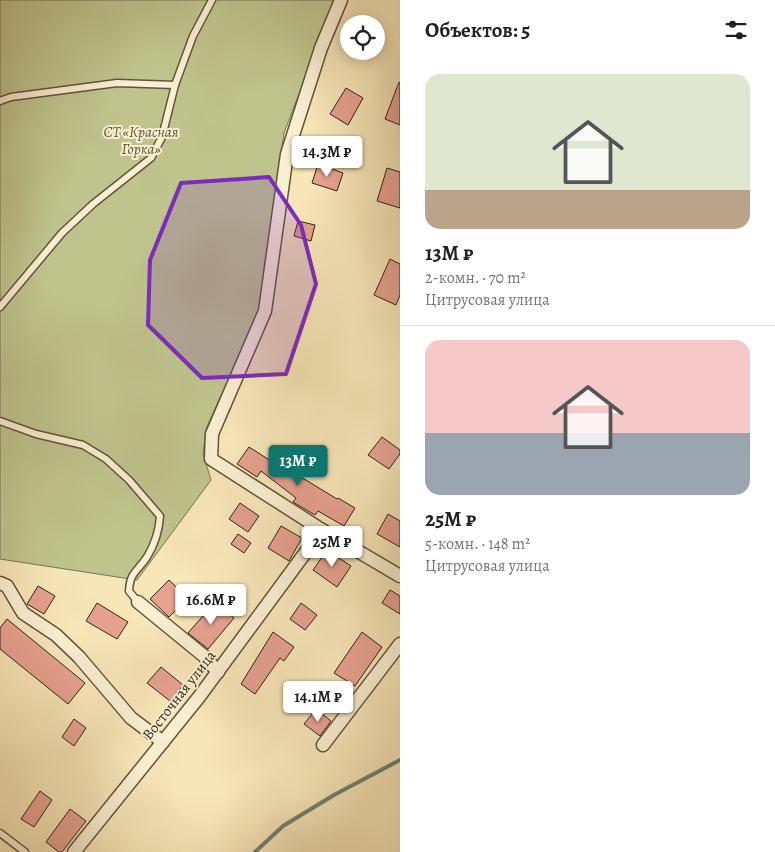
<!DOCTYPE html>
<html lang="ru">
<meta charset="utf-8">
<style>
:root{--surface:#fff;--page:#f2f2f2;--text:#202124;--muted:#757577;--line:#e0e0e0;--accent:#0f766e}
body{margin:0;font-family:Alegreya,serif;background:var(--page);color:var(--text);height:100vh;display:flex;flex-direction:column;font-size:19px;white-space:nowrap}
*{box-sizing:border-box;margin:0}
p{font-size:16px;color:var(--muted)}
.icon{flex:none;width:28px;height:28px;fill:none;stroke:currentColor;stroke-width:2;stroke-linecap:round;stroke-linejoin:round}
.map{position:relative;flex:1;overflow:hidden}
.panel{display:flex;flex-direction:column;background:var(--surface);width:375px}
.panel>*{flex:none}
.tools{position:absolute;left:340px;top:15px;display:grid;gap:10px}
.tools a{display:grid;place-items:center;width:45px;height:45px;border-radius:50%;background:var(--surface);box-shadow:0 2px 12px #0003;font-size:25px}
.price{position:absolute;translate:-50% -42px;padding:0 11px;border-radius:5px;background:#fff;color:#222;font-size:16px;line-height:32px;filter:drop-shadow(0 1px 2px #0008)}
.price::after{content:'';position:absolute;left:50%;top:30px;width:15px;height:11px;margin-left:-8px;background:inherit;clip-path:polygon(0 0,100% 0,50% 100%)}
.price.on{background:var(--accent);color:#fff}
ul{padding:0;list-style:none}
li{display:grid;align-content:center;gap:10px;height:265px;padding:0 25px}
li+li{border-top:1px solid var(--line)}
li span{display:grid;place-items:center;height:155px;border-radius:15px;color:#555}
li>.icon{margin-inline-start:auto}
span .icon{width:90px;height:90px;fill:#fffc;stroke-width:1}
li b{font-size:21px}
h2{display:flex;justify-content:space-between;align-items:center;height:60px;padding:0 25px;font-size:21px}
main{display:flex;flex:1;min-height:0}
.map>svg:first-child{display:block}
.green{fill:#bfc48d;stroke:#767452}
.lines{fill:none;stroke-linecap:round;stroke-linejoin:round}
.stream{stroke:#718170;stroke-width:4}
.building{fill:#e6a18f;stroke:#2e2316}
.service-casing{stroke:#60543e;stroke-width:9}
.minor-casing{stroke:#60543e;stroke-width:15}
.service{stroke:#faefd1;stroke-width:6}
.minor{stroke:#faefd1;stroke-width:12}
.marked{fill:#7b2cbf;fill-opacity:0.2;stroke:#7b2cbf;stroke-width:4;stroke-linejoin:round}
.labels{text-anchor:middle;stroke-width:4;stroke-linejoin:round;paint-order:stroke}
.park-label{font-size:15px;font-style:italic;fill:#5a533a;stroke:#faefd1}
.street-label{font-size:15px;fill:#2e2316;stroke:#faefd1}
</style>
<main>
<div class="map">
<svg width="400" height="852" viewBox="0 0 400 852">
<rect width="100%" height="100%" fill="#f7e6b8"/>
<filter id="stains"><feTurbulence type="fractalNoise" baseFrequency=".004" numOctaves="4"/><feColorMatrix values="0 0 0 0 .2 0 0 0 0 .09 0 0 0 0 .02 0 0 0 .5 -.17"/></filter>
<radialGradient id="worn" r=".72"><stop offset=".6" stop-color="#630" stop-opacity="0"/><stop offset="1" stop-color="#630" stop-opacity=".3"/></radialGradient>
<!-- green -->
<polygon class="green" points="0,0 335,0 284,133 258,314 206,429 203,454 211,480 137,580 0,559"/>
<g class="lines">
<!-- stream -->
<polyline class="stream" points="255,852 283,826 334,795 400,760"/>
</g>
<!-- building -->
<g class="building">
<polygon points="399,82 400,83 400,125 385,119"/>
<polygon points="346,88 363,98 348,125 330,114"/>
<polygon points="318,164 343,173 337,191 312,183"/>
<polygon points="387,168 400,172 400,208 377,201"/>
<polygon points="298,221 315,225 311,241 294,236"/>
<polygon points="390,259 400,264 400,295 396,305 374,295"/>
<polygon points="382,437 400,450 400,454 389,469 368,455"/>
<polygon points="249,447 282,468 286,462 302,475 301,477 337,499 338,498 355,508 344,526 318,511 315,515 293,502 296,498 261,471 257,477 237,464"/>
<polygon points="240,503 259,516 248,532 229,519"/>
<polygon points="388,514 400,521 400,547 377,534"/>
<polygon points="281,526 302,538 289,561 268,548"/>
<polygon points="238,534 251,543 244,553 231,544"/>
<polygon points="327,550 351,566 337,587 313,570"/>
<polygon points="169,580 188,598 169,617 150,599"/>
<polygon points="38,586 55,596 44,614 27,604"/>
<polygon points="390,590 400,596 400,614 382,603"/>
<polygon points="215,602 234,618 208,649 188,633"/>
<polygon points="97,603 128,622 117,639 86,621"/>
<polygon points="301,603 317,615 305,630 290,619"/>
<polygon points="7,619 85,683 68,704 0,649 0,628"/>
<polygon points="273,632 294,647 284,661 280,658 255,694 241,684"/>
<polygon points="362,632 382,647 355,686 334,673"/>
<polygon points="161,667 183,685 170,701 147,683"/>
<polygon points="316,709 331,721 320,736 304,724"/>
<polygon points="74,719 86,728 74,746 62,737"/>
<polygon points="40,791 52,800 34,827 21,819"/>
<polygon points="70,809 86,821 62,852 59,852 46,842"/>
</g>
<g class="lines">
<!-- service casing -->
<g class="service-casing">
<g id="service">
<polyline points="0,101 11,97 117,83 175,85 193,36 212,0"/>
<polyline points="0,307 62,233 93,204 151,158 162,137 175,85"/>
<path d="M0,421L36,434L83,445L106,459L129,480L160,516C159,532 155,544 147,557C137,572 130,572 129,591L138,602"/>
<polyline points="0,833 25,852"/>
</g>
</g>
<!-- minor casing -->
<g class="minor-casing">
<g id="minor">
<polyline points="341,0 321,48 287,154 265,311 212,434 211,459 322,530 400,576"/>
<polyline points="0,583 7,586 23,613 56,635 79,657 131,718 163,742"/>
<polyline points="138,602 204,656 218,672"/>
<polyline points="323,745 400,644"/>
<polyline points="74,852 199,697 322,530"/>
</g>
</g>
<!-- service -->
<use href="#service" class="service"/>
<!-- minor -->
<use href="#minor" class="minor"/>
</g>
<!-- marked area -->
<path class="marked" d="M269,177L301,225L316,284L286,374L202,378L148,325L150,260L181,183Z"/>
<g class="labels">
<!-- park labels -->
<g class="park-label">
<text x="141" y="137">СТ «Красная<tspan x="141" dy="17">Горка»</tspan></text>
</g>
<!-- street labels -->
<g class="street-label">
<text transform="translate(179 695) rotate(-52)" y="5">Восточная улица</text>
</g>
</g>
<rect width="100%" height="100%" filter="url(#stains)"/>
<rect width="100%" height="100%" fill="url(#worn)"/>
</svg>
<div class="tools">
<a><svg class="icon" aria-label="locate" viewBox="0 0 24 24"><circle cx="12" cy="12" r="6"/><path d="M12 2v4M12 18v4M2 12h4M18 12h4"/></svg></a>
</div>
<b class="price" style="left:327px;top:178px">14.3M ₽</b>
<b class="price on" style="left:298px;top:487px">13M ₽</b>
<b class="price" style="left:332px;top:568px">25M ₽</b>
<b class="price" style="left:211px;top:626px">16.6M ₽</b>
<b class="price" style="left:318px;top:723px">14.1M ₽</b>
</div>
<section class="panel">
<h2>Объектов: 5<svg class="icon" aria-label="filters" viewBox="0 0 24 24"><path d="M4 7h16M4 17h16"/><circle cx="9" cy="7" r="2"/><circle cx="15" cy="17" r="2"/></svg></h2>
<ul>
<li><span style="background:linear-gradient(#dfe7d0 75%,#b9a48a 0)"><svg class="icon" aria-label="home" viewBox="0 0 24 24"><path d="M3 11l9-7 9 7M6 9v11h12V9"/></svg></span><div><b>13M ₽</b><p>2-комн. · 70 m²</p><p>Цитрусовая улица</p></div></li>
<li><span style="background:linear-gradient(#f6c9c9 60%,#9aa5b1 0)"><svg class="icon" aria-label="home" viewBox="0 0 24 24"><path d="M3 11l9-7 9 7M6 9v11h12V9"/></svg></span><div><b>25M ₽</b><p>5-комн. · 148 m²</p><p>Цитрусовая улица</p></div></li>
</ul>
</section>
</main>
